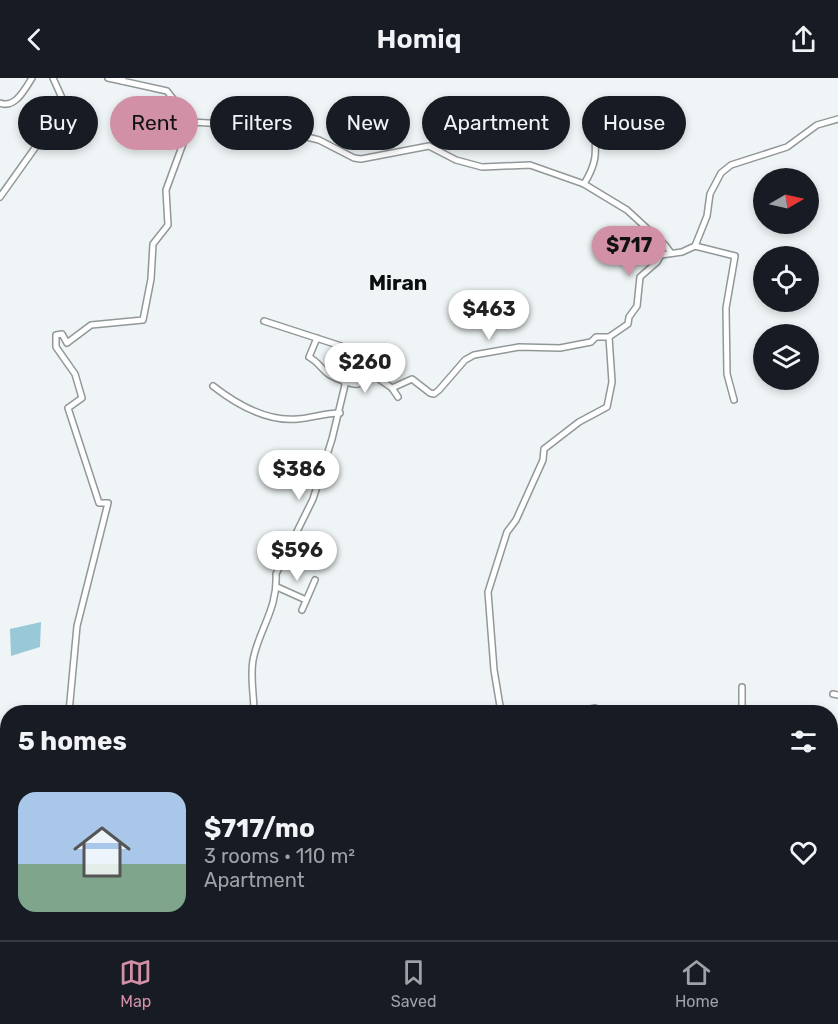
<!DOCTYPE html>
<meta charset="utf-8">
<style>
:root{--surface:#171b24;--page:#242831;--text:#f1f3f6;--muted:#9ea1a6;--line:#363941;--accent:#d290a7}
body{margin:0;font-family:Rubik,sans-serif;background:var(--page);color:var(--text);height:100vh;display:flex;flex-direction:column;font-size:22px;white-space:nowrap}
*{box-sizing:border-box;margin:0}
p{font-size:20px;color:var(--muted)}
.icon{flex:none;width:33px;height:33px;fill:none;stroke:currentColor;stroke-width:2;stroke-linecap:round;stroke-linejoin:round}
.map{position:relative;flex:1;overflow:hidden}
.sheet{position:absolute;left:0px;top:627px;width:838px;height:236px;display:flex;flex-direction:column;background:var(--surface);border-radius:24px 24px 0 0;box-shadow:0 3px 9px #0003}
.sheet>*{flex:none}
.top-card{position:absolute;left:18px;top:18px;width:802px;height:54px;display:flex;gap:12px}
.needle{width:39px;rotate:81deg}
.fabs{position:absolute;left:753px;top:90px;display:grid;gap:12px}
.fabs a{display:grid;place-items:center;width:66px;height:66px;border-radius:50%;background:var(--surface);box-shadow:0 3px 9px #0003;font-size:30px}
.price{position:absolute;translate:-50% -51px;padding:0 14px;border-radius:21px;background:#fff;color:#222;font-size:20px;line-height:39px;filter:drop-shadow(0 2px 3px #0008)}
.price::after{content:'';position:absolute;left:50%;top:36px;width:18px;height:14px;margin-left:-9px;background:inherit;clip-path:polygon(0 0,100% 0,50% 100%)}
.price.active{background:var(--accent);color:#111}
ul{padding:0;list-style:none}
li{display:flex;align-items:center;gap:18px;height:150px;padding:0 18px}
li span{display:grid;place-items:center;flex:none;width:168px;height:120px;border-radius:18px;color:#555}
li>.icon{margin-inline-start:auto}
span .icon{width:72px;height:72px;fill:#fffc;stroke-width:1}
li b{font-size:26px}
h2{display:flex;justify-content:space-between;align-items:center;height:72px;padding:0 18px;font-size:26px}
.tag{padding:0 21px;border-radius:27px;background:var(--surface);box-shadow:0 3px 9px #0003;font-size:21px;line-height:54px}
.tag.active{background:var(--accent);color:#111}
header{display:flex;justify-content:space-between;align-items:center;height:78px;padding:0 18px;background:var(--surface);font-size:27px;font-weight:600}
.dock{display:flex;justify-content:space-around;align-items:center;height:84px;border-top:2px solid var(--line);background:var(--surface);font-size:16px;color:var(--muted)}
.dock a{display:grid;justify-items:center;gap:3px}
.dock .active{color:var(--accent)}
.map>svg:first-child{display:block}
.green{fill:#99c8d9}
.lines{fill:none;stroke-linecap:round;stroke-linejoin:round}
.stream{stroke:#68b6ce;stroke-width:1.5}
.minor-casing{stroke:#929798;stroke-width:8}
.minor{stroke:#fff;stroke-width:5}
.labels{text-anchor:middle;stroke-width:4.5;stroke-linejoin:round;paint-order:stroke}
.quarter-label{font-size:21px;font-weight:bold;fill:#0c0e0e;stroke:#eff5f6}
</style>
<header><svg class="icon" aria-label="back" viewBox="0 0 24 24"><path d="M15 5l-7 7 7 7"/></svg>Homiq<svg class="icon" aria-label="share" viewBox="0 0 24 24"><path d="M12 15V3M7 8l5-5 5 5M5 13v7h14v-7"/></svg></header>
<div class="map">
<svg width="838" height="862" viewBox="0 0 838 862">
<rect width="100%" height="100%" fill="#eff5f6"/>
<!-- green -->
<polygon class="green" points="41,544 40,569 11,578 10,551"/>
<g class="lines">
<!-- stream -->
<polyline class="stream" points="0,754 8,756"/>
<!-- minor casing -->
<g class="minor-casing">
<g id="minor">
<polyline points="108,0 122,3"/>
<path d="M0,25C15,31 25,11 32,0"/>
<polyline points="191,44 261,48 283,53 319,62 354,80 361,81 429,68 456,82 482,89 530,87 584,106 627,132 665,167 671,175"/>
<path d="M584,106C600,80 595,71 594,42H614"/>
<polyline points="0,119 52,46 65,36 67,31 53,0"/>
<polyline points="695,168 735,178 726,230 727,296 734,322"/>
<path d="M317,260L309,279C317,283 321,290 327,295C331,299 354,308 358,306C365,304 367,299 376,299L392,310L398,319"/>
<path d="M213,308C236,326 267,344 298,341C312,340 325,335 340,335"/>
<polyline points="392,310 412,301 430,315 434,316 439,312 465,282 474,277 519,269 560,270 591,264 596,259 609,259"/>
<polyline points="277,509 306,522"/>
<polyline points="302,532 315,502"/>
<polyline points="742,609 742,634"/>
<polyline points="833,616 838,617"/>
<polyline points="69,634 77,548 108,425 99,425 68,330 82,320 75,296 56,269 56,257 62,256 67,265 91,247 143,242 151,201 153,166 168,147 166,112 191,44 167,13 122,3 123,0"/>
<path d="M254,634C254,617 250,599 253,582C259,551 278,531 276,496L313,421L332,361L345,307L341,268L264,243"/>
<polyline points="501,634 494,592 488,514 507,454 516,442 543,382 544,371 579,344 607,329 612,304 609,259 628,246 629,239 637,228 640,199 657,184 661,177 682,174 695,168 707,138 710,116 721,95 731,87 787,69 817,47 838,41"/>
<polyline points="577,634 595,630"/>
<polyline points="0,669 8,667"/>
<polyline points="831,684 838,683"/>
<polyline points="180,855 185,862"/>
<polyline points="617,855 618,862"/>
<polyline points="43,862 44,855"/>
<polyline points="121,862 153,855"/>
<polyline points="424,862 424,855"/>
</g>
</g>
<!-- minor -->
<use href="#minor" class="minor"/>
</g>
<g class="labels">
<!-- quarter labels -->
<g class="quarter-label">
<text x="398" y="212">Miran</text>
</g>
</g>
</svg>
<div class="fabs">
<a><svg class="needle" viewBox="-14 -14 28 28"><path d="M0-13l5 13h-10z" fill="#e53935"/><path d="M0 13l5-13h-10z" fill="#9ea1a6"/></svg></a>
<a><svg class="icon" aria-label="locate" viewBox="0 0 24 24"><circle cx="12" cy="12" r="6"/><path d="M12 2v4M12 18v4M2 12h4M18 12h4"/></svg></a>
<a><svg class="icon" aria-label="layers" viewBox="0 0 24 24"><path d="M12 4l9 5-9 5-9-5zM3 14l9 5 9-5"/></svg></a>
</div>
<b class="price active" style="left:629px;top:199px">$717</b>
<b class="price" style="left:489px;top:263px">$463</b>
<b class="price" style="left:365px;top:316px">$260</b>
<b class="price" style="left:299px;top:423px">$386</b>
<b class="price" style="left:297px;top:504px">$596</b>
<div class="top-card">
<a class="tag">Buy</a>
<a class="tag active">Rent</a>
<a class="tag">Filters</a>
<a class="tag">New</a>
<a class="tag">Apartment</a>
<a class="tag">House</a>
</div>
<section class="sheet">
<h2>5 homes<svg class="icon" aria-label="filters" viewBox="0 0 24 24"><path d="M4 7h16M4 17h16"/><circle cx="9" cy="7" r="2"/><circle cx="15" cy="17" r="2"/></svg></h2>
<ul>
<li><span style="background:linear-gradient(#a9c7e8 60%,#7fa58c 0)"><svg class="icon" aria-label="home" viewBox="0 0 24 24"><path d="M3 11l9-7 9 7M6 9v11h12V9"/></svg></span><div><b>$717/mo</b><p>3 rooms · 110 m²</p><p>Apartment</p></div><svg class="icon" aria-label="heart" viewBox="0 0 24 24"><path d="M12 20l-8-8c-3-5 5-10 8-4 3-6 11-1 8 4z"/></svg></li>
</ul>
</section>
</div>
<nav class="dock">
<a class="active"><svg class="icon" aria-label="map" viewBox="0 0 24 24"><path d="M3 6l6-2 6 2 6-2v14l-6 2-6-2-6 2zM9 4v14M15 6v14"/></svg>Map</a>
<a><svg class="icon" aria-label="saved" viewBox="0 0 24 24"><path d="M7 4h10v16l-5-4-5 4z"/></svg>Saved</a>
<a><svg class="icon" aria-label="home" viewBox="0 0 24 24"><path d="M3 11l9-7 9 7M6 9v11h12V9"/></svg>Home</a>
</nav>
